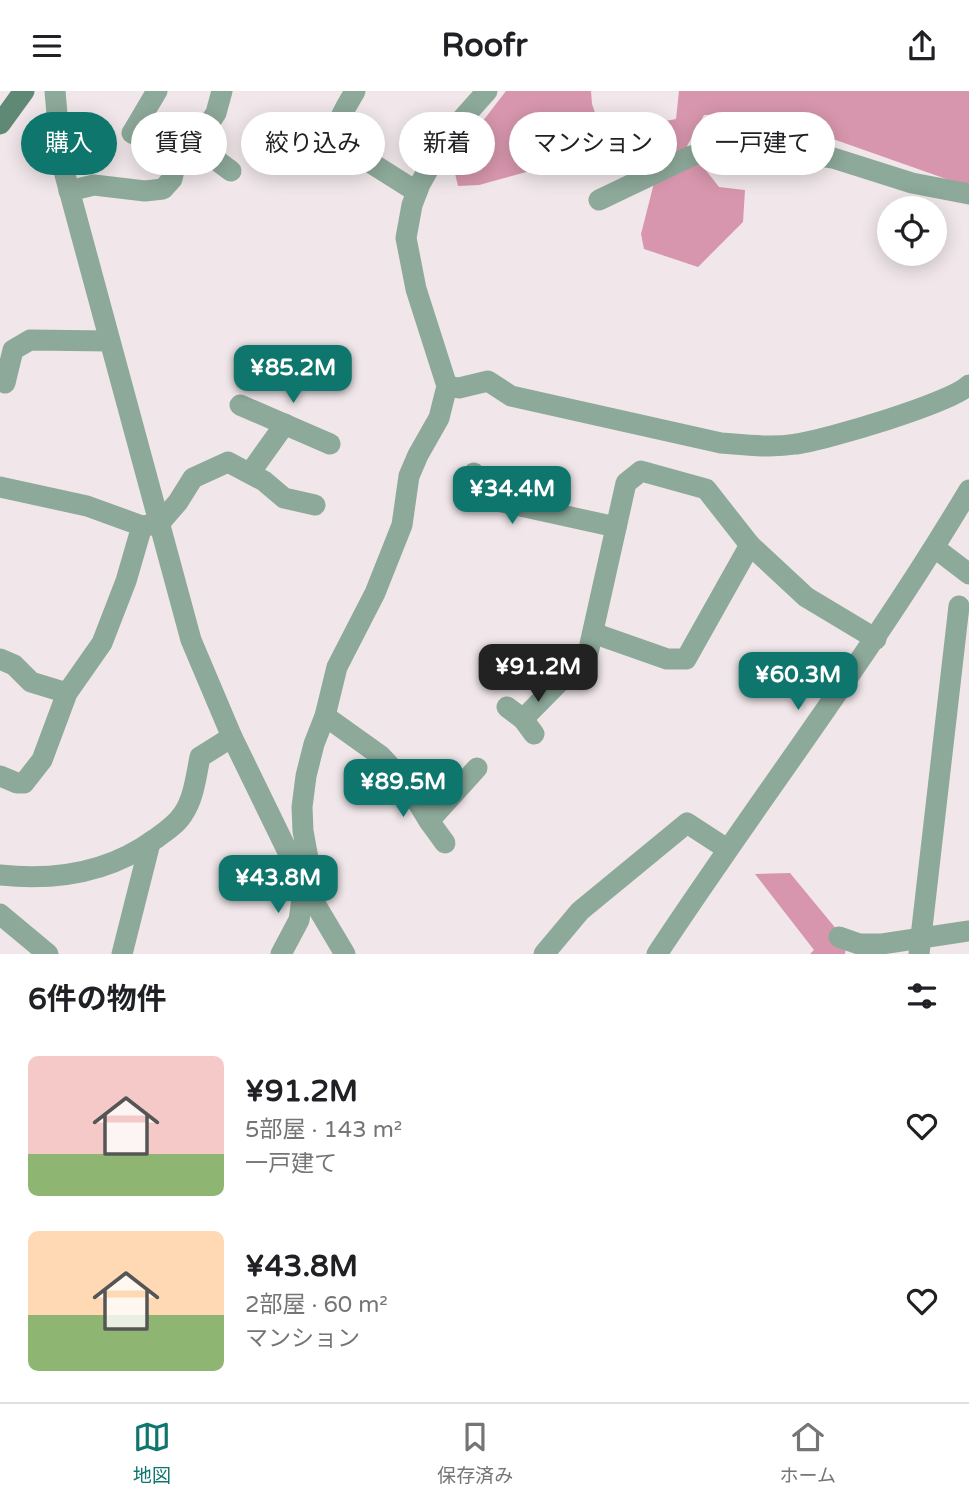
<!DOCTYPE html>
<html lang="ja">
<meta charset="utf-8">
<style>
:root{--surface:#fff;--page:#f2f2f2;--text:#202124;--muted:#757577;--line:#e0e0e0;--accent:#0f766e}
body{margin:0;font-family:"Varela Round","Noto Sans JP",sans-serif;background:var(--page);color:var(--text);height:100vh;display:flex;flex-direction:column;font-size:26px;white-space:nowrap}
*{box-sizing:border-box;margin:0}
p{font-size:23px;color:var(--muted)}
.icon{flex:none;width:38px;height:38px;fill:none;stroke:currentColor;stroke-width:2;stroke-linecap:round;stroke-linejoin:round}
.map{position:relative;height:863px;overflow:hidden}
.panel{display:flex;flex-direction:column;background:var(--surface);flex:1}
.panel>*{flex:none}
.top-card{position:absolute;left:21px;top:21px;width:928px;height:63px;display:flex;gap:14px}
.tools{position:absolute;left:877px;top:105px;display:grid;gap:14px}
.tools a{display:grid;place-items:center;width:70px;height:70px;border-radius:50%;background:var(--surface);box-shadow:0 4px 18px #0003;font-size:35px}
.price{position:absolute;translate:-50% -60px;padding:0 16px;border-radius:14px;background:var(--accent);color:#fff;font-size:23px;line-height:46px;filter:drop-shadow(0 2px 4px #0008)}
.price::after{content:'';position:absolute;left:50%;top:42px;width:21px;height:16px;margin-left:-10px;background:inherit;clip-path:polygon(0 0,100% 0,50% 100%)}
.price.selected{background:#222;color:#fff}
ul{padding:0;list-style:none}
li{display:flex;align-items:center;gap:21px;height:175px;padding:0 28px}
li span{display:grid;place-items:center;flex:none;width:196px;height:140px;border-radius:10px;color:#555}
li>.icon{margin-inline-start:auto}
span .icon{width:84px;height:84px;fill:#fffc;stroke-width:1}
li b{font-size:30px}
h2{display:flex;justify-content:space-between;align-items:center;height:84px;padding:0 28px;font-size:30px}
.tag{padding:0 24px;border-radius:32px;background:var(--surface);box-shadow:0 4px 18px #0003;font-size:24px;line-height:63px}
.tag.selected{background:var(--accent);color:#fff}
header{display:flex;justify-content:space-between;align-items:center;height:91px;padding:0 28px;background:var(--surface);font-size:32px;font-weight:800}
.tabs{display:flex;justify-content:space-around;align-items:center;height:98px;border-top:2px solid var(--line);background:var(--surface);font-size:19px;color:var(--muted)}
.tabs a{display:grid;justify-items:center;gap:4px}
.tabs .selected{color:var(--accent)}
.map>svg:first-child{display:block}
.forest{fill:#d796ad}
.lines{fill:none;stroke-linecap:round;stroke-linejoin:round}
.minor{stroke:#8da99a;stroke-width:21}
.tertiary{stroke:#8da99a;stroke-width:21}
.secondary{stroke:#5f8974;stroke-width:21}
</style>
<header><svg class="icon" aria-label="menu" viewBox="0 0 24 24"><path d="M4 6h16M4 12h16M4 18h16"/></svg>Roofr<svg class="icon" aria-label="share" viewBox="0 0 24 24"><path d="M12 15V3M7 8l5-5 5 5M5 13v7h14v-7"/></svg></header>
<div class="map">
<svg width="969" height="863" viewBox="0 0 969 863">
<rect width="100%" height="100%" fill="#f1e7ea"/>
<!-- forest -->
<g class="forest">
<polygon points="506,0 591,0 592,13 602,42 676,28 679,0 969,0 969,96 759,22 704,24 687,55 719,96 745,99 743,131 698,176 644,158 641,143 654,92 639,68 587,67 567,28 549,42 552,74 479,94 458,95 452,70"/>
<polygon points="790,782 847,851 845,863 810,863 814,859 755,783"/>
</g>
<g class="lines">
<!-- minor -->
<g class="minor">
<path d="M355,0C346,17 331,34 341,53L417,101"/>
<polyline points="196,54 231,80"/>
<polyline points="177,66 188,65 216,22 222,0"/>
<polyline points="69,100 94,94 145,100 163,98 172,88 177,66 132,42 157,0"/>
<polyline points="599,109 689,66 729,51 833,67 912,92 969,103"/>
<polyline points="5,292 13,259 30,249 109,250"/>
<path d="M447,295L459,297L488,290L511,305L721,352C746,354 771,357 796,353C826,349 951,312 969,294"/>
<polyline points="240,314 330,353"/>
<polyline points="250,382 285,333"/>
<polyline points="474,382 470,404 616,436"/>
<polyline points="0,396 87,415 142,435"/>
<polyline points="935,457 969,483"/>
<polyline points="593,542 667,568 686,568 750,454"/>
<polyline points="0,568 14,574 31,591 67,602"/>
<polyline points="507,616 523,628 534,643"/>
<polyline points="325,625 381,665 405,691 429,730 477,677"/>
<polyline points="523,628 588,562 626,392 641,380 706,398 750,454 806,506 876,548"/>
<polyline points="0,685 17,692 24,692 42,669 67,602 102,552 126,490 142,435 159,433 178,411 193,387 228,371 264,390 284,407 315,414"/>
<polyline points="429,730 445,752"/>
<path d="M0,784C56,790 109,782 155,748C165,741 176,734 183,723C194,707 196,685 200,666L232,646"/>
<polyline points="0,823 48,863"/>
<polyline points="839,846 859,853 882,853 969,840"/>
<polyline points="122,863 150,752"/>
<polyline points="281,863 299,829 304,794 311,784 303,740 302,716 306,685 314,653 325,625 337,576 375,502 402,434 409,385 418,364 439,327 447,295 416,198 406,147 412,114 420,93 447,45 487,0"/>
<polyline points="544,863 580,820 687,732 727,758"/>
<polyline points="919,863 959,515"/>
</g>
<!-- tertiary -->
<g class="tertiary">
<polyline points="55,0 61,69 191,549 232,646 304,794 345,863"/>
<path d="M657,863C760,707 874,559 969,399"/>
</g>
<!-- secondary -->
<polyline class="secondary" points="0,33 24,0"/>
</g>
</svg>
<div class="tools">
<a><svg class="icon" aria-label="locate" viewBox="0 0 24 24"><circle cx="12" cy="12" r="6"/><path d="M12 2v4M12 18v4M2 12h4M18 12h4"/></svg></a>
</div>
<b class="price" style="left:293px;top:314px">¥85.2M</b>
<b class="price" style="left:512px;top:435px">¥34.4M</b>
<b class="price selected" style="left:538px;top:613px">¥91.2M</b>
<b class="price" style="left:798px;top:621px">¥60.3M</b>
<b class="price" style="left:403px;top:728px">¥89.5M</b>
<b class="price" style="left:278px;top:824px">¥43.8M</b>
<div class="top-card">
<a class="tag selected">購入</a>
<a class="tag">賃貸</a>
<a class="tag">絞り込み</a>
<a class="tag">新着</a>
<a class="tag">マンション</a>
<a class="tag">一戸建て</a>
</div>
</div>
<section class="panel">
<h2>6件の物件<svg class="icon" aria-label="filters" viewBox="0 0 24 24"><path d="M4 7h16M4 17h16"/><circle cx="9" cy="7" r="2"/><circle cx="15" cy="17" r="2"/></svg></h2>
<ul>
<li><span style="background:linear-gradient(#f6c9c9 70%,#8fb573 0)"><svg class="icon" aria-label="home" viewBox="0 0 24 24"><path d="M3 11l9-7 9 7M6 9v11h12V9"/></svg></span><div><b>¥91.2M</b><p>5部屋 · 143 m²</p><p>一戸建て</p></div><svg class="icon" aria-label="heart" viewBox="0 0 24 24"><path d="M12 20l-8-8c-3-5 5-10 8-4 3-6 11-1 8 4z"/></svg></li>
<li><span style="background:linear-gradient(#ffd9b3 60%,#8fb573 0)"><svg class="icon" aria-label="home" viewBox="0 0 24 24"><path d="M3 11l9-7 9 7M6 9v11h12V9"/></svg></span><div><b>¥43.8M</b><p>2部屋 · 60 m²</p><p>マンション</p></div><svg class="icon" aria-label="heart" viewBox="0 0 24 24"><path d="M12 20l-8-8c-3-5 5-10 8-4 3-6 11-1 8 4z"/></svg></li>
</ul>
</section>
<nav class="tabs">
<a class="selected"><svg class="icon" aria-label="map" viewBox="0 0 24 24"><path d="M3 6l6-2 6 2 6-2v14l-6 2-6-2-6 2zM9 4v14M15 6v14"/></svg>地図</a>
<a><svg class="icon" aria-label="saved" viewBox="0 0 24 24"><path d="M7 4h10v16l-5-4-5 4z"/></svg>保存済み</a>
<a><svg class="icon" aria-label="home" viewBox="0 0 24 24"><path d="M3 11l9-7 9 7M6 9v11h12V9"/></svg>ホーム</a>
</nav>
